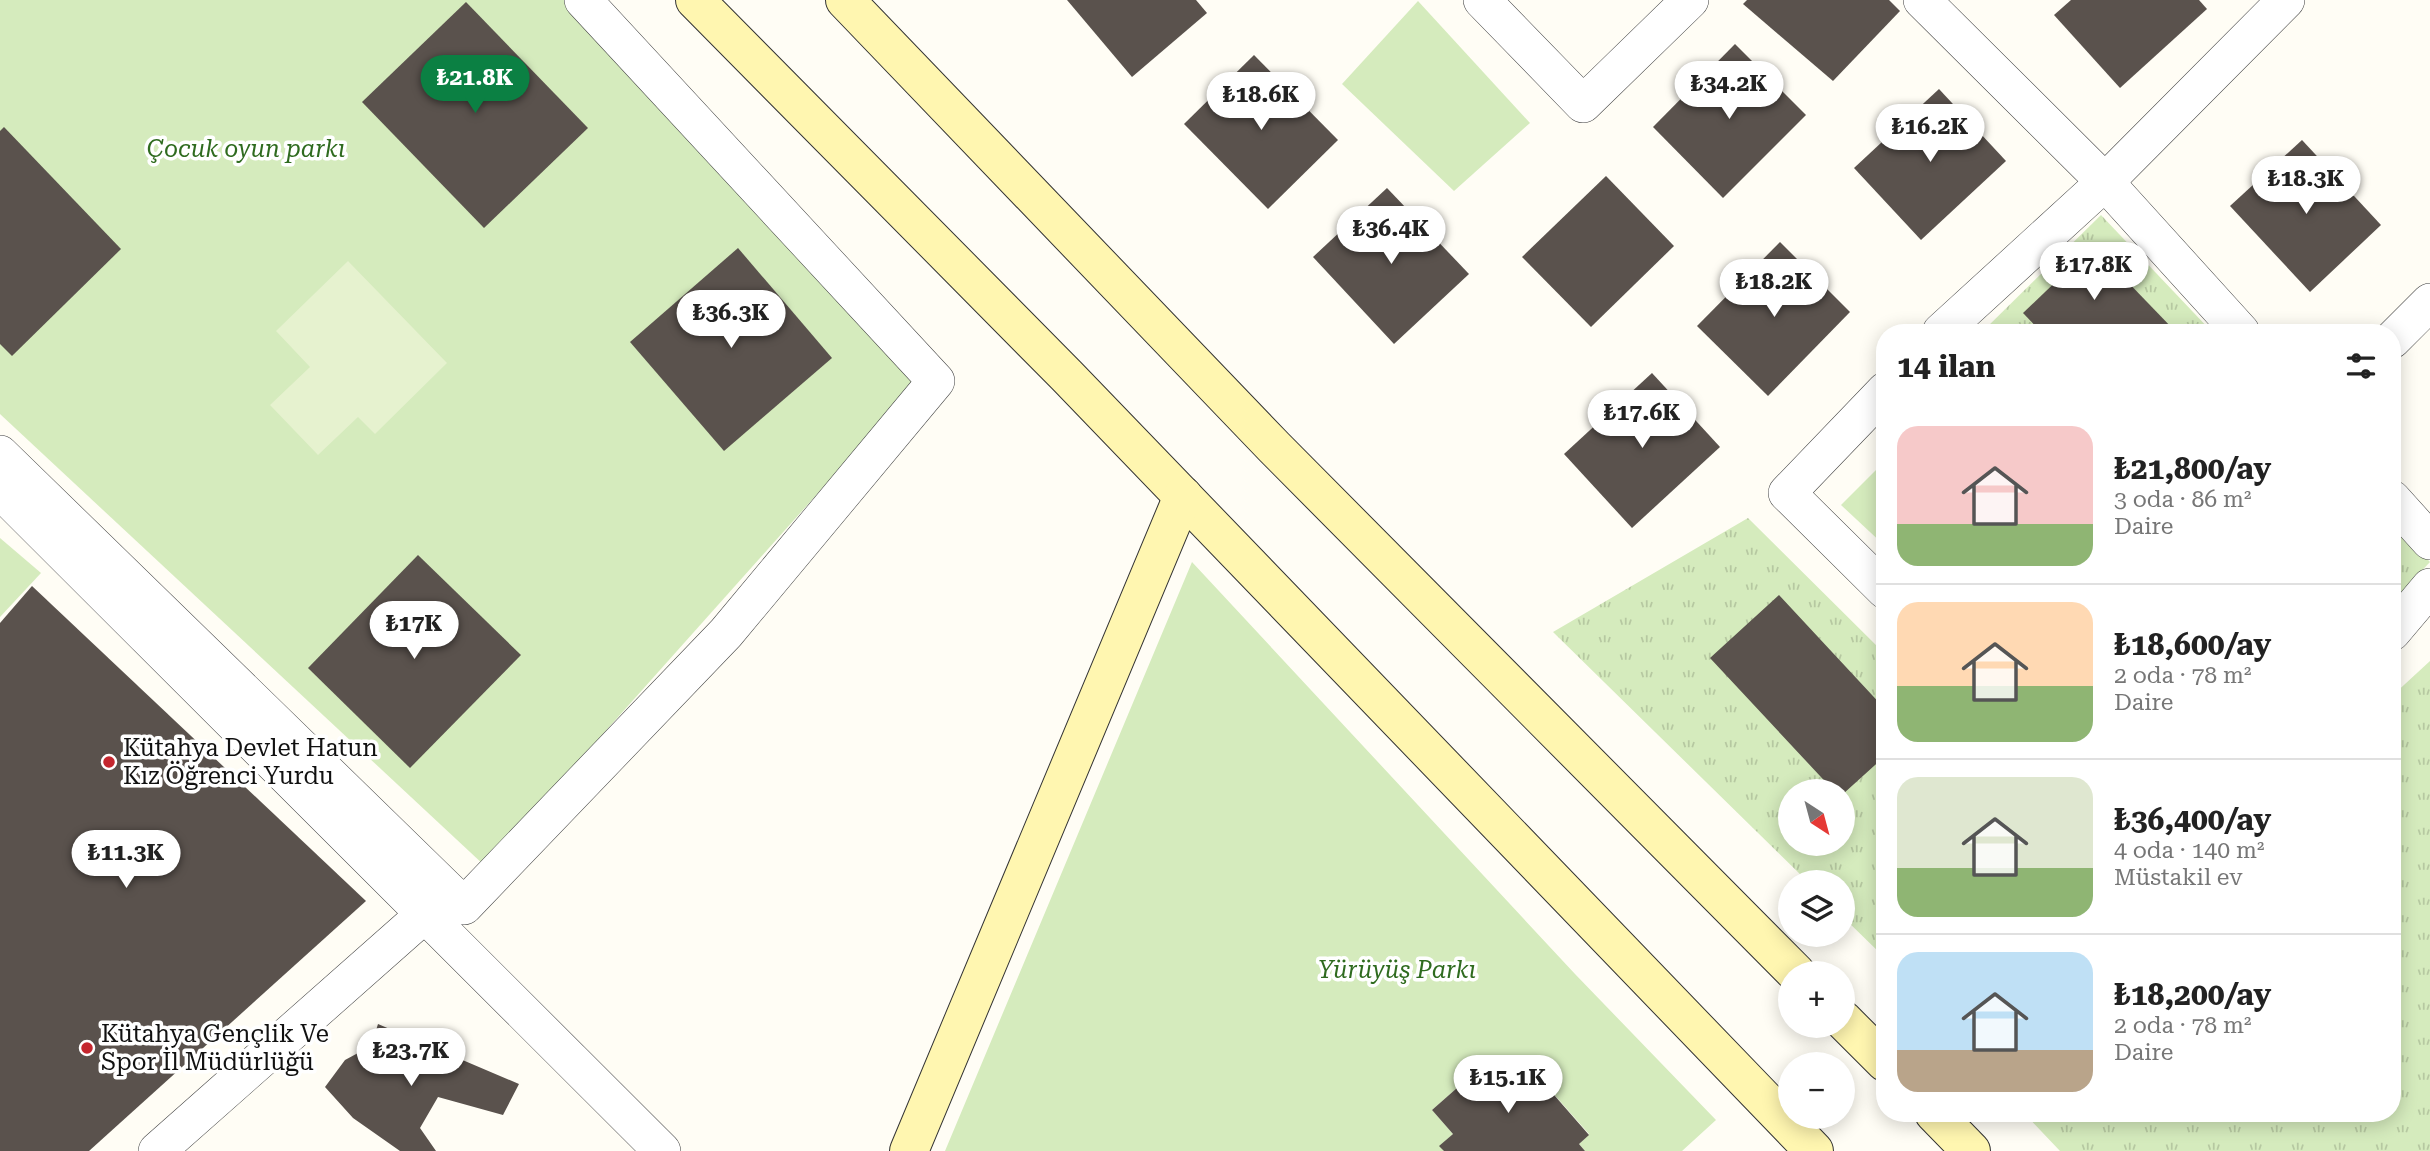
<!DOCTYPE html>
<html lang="tr">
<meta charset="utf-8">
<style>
:root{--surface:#fff;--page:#f6f6f6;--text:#222;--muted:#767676;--line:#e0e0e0;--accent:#0b8043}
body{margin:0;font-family:"Roboto Serif",serif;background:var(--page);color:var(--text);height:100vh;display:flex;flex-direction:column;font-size:26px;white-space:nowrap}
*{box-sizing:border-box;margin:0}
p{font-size:23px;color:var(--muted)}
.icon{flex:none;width:38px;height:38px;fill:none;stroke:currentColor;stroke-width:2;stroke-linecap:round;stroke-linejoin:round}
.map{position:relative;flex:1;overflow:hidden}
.panel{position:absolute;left:1876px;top:324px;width:525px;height:798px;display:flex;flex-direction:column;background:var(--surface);border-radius:28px;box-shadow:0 4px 18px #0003}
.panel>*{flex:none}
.needle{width:46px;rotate:144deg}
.fabs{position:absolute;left:1778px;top:779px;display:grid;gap:14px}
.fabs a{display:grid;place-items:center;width:77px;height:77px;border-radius:50%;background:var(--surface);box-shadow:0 4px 18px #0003;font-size:35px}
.price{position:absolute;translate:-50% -60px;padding:0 16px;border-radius:24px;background:#fff;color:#222;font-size:23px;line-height:46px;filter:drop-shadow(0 2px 4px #0008)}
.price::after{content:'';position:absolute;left:50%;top:42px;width:21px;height:16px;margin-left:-10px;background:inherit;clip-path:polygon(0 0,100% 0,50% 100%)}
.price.on{background:var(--accent);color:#fff}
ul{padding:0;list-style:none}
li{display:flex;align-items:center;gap:21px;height:175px;padding:0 21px}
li+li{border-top:2px solid var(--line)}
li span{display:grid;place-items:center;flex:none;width:196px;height:140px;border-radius:21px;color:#555}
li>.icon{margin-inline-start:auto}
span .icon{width:84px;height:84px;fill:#fffc;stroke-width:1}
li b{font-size:30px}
h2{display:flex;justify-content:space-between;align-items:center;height:84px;padding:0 21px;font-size:30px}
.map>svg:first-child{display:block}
.grass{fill:url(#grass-tufts);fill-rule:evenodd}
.park{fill:#d5ebbd}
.pitch{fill:#e6f2cf}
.building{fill:#5a524d}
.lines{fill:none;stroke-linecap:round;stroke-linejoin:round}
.street-casing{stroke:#444;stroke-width:38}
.secondary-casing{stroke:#333;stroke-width:40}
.street{stroke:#fff;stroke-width:37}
.secondary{stroke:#fff6b0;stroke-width:38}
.poi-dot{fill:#c4262e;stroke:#fff;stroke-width:2.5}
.labels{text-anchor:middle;stroke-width:7;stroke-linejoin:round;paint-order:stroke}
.park-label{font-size:24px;font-style:italic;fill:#2f6b1f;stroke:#fff}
.poi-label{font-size:24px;fill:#111;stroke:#fff;text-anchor:start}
</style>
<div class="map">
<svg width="2430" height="1151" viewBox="0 0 2430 1151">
<defs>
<pattern id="grass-tufts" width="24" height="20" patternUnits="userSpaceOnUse" patternTransform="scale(1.75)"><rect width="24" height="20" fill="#d5ebbd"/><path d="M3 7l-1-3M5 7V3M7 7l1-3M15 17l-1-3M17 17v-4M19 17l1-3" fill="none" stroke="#b6c8a1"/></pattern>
</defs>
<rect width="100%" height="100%" fill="#fffdf5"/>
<!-- grass -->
<g class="grass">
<polygon points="2101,215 2212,332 1982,332"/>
<path d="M1748,518L1885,654V958L1843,917V882H1808L1553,632ZM1790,791H1843V844H1790Z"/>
<polygon points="2392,522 2430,562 2392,602"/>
<polygon points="2430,661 2430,1151 2060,1151 2024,1113 2392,1113 2392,696"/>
</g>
<!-- park -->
<g class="park">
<polygon points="0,0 573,0 927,371 485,866 0,414"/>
<polygon points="1418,1 1530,123 1454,191 1342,84"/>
<polygon points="1885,461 1885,546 1841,505"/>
<polygon points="0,538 41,573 0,617"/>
<polygon points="1192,562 1575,974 1716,1120 1682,1151 1585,1151 1579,1144 1589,1134 1528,1065 1510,1079 1491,1058 1432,1110 1453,1134 1440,1146 1444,1151 945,1151"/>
</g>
<!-- pitch -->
<polygon class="pitch" points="348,261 447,363 375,434 358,417 318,455 270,405 310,367 276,331"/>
<!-- building -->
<g class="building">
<polygon points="1067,0 1196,0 1207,13 1132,77"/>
<polygon points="1747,0 1889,0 1900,11 1833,81 1743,4"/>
<polygon points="2071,0 2199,0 2207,9 2120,88 2054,15"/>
<polygon points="466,2 588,128 484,228 362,102"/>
<polygon points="1735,44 1806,115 1723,198 1653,127"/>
<polygon points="1254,55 1338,140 1268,209 1184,124"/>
<polygon points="1939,89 2006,161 1921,240 1854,168"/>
<polygon points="4,127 121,249 12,356 0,344 0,131"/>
<polygon points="2302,140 2381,225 2310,292 2230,206"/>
<polygon points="1606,176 1674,246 1591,327 1522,257"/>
<polygon points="1387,188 1469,274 1394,344 1313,257"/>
<polygon points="1780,242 1850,312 1768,396 1697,326"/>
<polygon points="2093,246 2175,331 2173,332 2041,332 2023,313"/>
<polygon points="738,248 832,358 724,451 630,342"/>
<polygon points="1652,373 1720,447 1632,528 1564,454"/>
<polygon points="418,555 521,655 410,768 308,668"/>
<polygon points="32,586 366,901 89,1151 0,1151 0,623"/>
<polygon points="1779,595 1885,709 1885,756 1843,794 1843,791 1834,791 1710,658"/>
<polygon points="378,1024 519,1084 503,1115 438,1097 420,1128 436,1151 400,1151 353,1118 325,1087 345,1060 371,1046"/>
<polygon points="1491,1058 1510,1079 1527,1064 1589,1135 1579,1144 1585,1151 1444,1151 1439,1146 1453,1134 1432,1110"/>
</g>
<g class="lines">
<!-- street casing -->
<g class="street-casing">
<g id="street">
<polyline points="1482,0 1583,104 1690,0"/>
<polyline points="1922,0 2105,182 2241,332"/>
<polyline points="1941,332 2105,182 2286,0"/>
<polyline points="2392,340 2430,302"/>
<polyline points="1885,391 1787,493 1885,590"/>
<polyline points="0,454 464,906 726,633 936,381 583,0"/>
<polyline points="0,490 662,1151"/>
<polyline points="2392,499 2430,541"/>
<polyline points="2392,632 2430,587"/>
<polyline points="157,1151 425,914"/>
</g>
</g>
<!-- secondary casing -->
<g class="secondary-casing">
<g id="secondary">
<polyline points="695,0 1067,376 1814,1151"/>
<polyline points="845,0 1274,447 1796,973"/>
<polyline points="1843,1020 1885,1062"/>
<polyline points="1934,1113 1971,1151"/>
<polyline points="909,1151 1183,496"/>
</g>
</g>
<!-- street -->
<use href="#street" class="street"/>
<!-- secondary -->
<use href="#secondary" class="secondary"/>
</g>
<!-- markers -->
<g class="poi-dot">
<circle cx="109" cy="762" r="7"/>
<circle cx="87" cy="1048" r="7"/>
</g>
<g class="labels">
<!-- park labels -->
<g class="park-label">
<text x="246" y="157">Çocuk oyun parkı</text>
<text x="1397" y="978">Yürüyüş Parkı</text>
</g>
<!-- poi labels -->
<g class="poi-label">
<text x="123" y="756">Kütahya Devlet Hatun<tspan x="123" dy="28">Kız Öğrenci Yurdu</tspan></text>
<text x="101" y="1042">Kütahya Gençlik Ve<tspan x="101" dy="28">Spor İl Müdürlüğü</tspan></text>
</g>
</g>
</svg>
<div class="fabs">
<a><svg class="needle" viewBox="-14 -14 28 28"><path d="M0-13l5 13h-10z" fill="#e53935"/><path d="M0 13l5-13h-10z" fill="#767676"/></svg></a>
<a><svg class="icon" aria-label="layers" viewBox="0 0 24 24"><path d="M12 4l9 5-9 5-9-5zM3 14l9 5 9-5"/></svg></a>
<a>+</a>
<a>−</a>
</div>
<b class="price on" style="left:475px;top:115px">₺21.8K</b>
<b class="price" style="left:1729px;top:121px">₺34.2K</b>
<b class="price" style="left:1261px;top:132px">₺18.6K</b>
<b class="price" style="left:1930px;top:164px">₺16.2K</b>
<b class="price" style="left:2306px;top:216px">₺18.3K</b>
<b class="price" style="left:1391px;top:266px">₺36.4K</b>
<b class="price" style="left:2094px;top:302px">₺17.8K</b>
<b class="price" style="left:1774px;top:319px">₺18.2K</b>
<b class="price" style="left:731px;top:350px">₺36.3K</b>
<b class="price" style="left:1642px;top:450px">₺17.6K</b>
<b class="price" style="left:414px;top:661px">₺17K</b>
<b class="price" style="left:126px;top:890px">₺11.3K</b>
<b class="price" style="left:411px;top:1088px">₺23.7K</b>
<b class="price" style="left:1508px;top:1115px">₺15.1K</b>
<section class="panel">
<h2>14 ilan<svg class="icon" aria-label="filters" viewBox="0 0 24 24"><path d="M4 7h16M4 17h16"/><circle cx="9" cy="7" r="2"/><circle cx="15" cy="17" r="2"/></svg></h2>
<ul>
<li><span style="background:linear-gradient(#f6c9c9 70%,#8fb573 0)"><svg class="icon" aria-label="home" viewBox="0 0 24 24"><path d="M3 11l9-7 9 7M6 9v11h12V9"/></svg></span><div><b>₺21,800/ay</b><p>3 oda · 86 m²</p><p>Daire</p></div></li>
<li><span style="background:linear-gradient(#ffd9b3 60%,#8fb573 0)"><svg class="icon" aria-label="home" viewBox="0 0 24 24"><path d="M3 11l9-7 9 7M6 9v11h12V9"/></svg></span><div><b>₺18,600/ay</b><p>2 oda · 78 m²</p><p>Daire</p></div></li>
<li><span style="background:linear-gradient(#dfe7d0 65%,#8fb573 0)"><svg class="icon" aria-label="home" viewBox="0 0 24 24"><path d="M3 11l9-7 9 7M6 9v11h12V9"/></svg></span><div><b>₺36,400/ay</b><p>4 oda · 140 m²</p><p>Müstakil ev</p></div></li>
<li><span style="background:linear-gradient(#bfe0f5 70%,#b9a48a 0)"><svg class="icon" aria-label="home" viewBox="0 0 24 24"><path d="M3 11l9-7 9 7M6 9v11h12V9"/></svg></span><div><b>₺18,200/ay</b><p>2 oda · 78 m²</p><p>Daire</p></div></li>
</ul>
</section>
</div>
